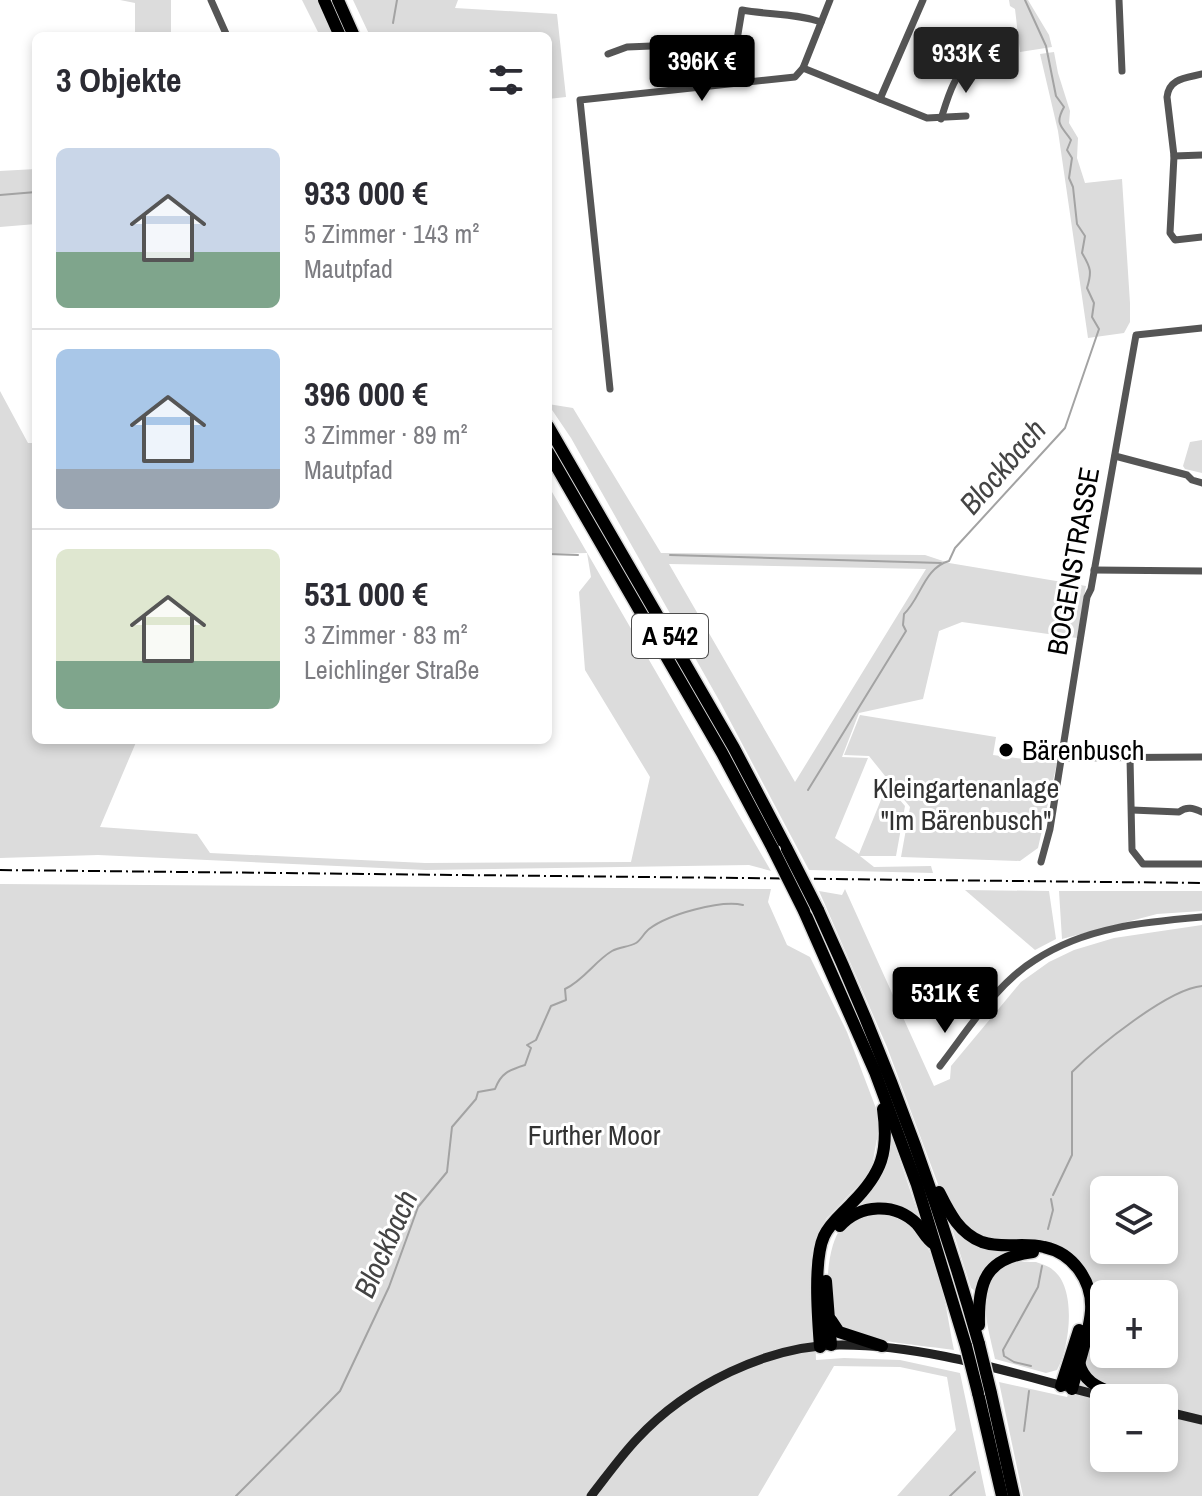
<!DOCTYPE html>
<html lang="de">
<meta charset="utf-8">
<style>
:root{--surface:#fff;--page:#f2f2f3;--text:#2b2b33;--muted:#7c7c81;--line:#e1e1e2;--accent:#000}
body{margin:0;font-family:"Archivo Narrow",sans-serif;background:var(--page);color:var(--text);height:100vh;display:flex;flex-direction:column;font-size:30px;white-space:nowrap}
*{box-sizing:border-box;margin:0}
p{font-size:26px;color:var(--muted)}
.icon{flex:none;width:44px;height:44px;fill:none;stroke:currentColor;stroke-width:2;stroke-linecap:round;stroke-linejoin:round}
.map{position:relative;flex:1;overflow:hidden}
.sheet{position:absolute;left:32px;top:32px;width:520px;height:712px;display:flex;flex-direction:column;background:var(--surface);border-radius:12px;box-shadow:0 4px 12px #0003}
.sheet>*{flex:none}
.fabs{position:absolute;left:1090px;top:1176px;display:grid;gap:16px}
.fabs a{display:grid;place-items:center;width:88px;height:88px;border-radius:12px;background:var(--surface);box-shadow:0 4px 12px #0003;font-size:40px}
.price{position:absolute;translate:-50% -68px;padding:0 18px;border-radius:8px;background:var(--accent);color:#fff;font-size:26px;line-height:52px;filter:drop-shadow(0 2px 4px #0008)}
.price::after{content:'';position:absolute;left:50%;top:48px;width:24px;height:18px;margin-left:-12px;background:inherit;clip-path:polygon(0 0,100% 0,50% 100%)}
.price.on{background:#222;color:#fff}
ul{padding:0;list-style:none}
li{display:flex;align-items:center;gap:24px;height:200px;padding:0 24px}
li+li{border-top:2px solid var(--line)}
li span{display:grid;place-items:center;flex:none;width:224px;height:160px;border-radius:12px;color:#555}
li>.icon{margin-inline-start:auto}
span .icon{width:96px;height:96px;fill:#fffc;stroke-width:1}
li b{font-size:34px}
h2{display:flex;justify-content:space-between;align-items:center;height:96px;padding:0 24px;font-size:34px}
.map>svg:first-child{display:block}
.green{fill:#dcdcdc;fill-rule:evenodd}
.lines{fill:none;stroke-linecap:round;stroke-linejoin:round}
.stream{stroke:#a3a3a3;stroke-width:2}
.motorway-casing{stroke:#dbdbdb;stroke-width:15}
.minor{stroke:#555;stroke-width:7}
.secondary{stroke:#222;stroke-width:9}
.motorway{stroke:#000;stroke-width:12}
.rail{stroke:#000;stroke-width:2;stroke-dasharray:12 4 2 4;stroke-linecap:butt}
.motorway-bridge-casing{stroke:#dbdbdb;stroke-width:15;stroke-linecap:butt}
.motorway-bridge{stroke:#000;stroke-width:12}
.poi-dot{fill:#000;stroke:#fff;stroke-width:3}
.labels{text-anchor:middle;stroke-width:6;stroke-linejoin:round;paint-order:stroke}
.shield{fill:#fff;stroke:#4c4c4c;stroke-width:2}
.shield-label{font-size:26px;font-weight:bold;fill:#000}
.street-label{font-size:28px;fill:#000;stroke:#fff}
.poi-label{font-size:28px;fill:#000;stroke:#fff;text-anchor:start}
.park-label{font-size:28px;fill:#333;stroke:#fff}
.water-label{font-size:30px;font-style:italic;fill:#444;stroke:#fff}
</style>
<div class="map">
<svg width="1202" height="1496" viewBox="0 0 1202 1496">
<rect width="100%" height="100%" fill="#fff"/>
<!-- green -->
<g class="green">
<polygon points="120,0 171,0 171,36 135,36 135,3"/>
<polygon points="302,0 317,0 333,36 320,36"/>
<polygon points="353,0 458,0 455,8 557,14 566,97 548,99 548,36 370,36"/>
<polygon points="1009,0 1028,0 1049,35 1052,47 1020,52 1015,9 1010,6"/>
<polygon points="1054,52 1058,73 1070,111 1069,123 1078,138 1077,158 1085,183 1122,179 1130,303 1130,322 1124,333 1088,338 1058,131 1040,54"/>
<polygon points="36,169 36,224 0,227 0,171"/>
<polygon points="0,391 28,443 36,443 36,740 137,740 100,827 197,834 210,853 425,863 631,862 650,777 585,670 579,592 591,577 587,553 548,554 548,485 771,871 749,865 426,870 98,855 0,858"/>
<path d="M548,404L573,408L661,553L925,555L949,563L1086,586L1077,638L962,622L939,631L923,699L859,713L842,757L868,758L835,838L859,854L887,785L905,806L896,856H860L874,867L931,866L933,873L809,870L720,702L571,438ZM669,564L925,569H926L795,782Z"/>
<polygon points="1202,440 1202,473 1185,469 1183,466 1190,442"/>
<polygon points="860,715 996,737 993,755 1057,763 1038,848 1020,861 901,857 910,807 869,756 844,755"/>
<polygon points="0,884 771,889 768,902 787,945 810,957 847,1032 877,1111 878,1133 871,1172 826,1219 812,1251 816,1360 844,1358 900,1360 960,1373 986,1496 897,1496 956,1430 947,1377 900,1367 834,1366 758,1496 0,1496"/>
<path d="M845,889L934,1086L950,1079L951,1066L1021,982L1049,962L1074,950L1114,938L1202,925V1496H1023L999,1382L1067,1397L1083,1360L1092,1311L1073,1258L996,1242L972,1233L945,1203L887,1047L819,891L842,895ZM1104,1190H1164V1250H1104ZM1104,1294H1164V1354H1104ZM1104,1398H1164V1458H1104Z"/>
<polygon points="965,890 1049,891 1056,939 1035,950"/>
<polygon points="1059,891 1202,891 1202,911 1157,914 1062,939"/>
<polygon points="891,1134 921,1222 900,1208 849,1210 888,1152"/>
<path d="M875,1211C885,1214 898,1215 905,1221C942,1248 945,1309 954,1350C929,1346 857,1341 839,1326C821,1311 826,1244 842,1227C850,1219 865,1216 875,1211Z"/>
<path d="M951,1225L971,1241L1017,1249C994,1259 983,1267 974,1290L971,1288Z"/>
<path d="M1036,1262C1041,1264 1049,1266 1053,1270C1077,1288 1070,1347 1057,1370L1046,1373L995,1359C989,1330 970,1276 1011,1263C1018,1261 1029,1262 1036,1262Z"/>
</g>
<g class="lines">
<!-- stream -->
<g class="stream">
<polyline points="393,23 397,0"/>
<polyline points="0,195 36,192"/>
<polyline points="548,554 578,555"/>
<polyline points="670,555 941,563"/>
<path d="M808,790L906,631L903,625L904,614C921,598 924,568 949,561L955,548L1065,428L1099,329L1092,317L1094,303L1087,288C1092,272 1091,268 1082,253L1085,236L1077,224L1073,187L1069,178L1072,158L1067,150L1071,140C1062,126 1054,125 1064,107L1056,96L1046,46L1025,0"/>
<path d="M1053,1195L1072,1155V1072C1097,1047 1168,989 1202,986"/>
<polyline points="1048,1229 1053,1210 1051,1199"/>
<polyline points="1031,1366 1014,1362 1004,1356 1003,1350 1038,1287 1042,1266"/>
<polyline points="1024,1431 1029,1391"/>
<path d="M236,1496L340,1391L389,1287L418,1207L447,1172L452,1127L476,1099L478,1092L495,1089C501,1073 509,1070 525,1065L531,1048L527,1045L536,1040L551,1006L566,1000L565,989C584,980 595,961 612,951C619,947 629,947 636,943C641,940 644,933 649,929C669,914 720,900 743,905"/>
<polyline points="950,1496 975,1472"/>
</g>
<!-- motorway casing -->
<g class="motorway-casing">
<g id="motorway">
<polyline points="324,0 340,36"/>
<polyline points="338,0 354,36"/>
<polyline points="548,426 734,748 787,849"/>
<polyline points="548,452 722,753 773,849"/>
<path d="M818,910C883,1051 937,1195 979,1344"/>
<polyline points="804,911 875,1072 917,1185 966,1346"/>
<path d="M939,1192C949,1212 959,1233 982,1242C1002,1249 1023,1242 1044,1247C1073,1253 1093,1281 1091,1311C1089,1336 1078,1364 1072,1389"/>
<path d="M840,1226C860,1204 895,1202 917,1224C923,1231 926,1239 934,1244"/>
<polyline points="826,1281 831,1345"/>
<polyline points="831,1320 839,1332 882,1346"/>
<path d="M979,1325C978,1282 985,1258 1033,1252"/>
<path d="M820,1347C818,1320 813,1260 824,1236C830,1223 842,1214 852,1203C882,1173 889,1152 883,1109"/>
<path d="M1079,1362C1084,1386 1105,1389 1124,1398"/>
<polyline points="1061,1386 1079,1330"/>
<polyline points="978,1393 1002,1496"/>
<polyline points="991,1393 1014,1496"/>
</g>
</g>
<!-- minor -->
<g class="minor">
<polyline points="211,0 227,36"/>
<polyline points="1119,0 1122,71"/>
<path d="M608,54L627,47L727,43L737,40L742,10C769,15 795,13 821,22"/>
<polyline points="803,68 927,118 966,116"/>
<path d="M1202,74C1186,78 1169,78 1167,97L1174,156L1170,233L1175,240L1202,237"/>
<polyline points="880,99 923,0"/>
<path d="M941,119C948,97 954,73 974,59"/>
<polyline points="1174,156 1202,155"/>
<polyline points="610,389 580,100 795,77 803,68 830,0"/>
<polyline points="1115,456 1187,475 1192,480 1202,483"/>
<polyline points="1094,570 1202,571"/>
<polyline points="1062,758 1202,757"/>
<polyline points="1130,758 1132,850 1143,864 1202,864"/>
<path d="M1132,810L1179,812C1187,806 1193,808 1202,812"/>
<polyline points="1041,862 1050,829 1087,597 1091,589 1136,335 1202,328"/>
<path d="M940,1066C968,1030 996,984 1035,960C1085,927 1144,922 1202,917"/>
</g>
<!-- secondary -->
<g class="secondary">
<polyline points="1164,1411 1202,1420"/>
<path d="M591,1496C606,1477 620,1457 637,1439C686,1386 769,1344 842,1345C933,1345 1023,1377 1110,1398"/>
</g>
<!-- motorway -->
<use href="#motorway" class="motorway"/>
<!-- rail -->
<polyline class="rail" points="0,870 1202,883"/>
<!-- motorway-bridge casing -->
<g class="motorway-bridge-casing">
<g id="motorway-bridge">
<polyline points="773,849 804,911"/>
<polyline points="787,849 818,910"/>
<polyline points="979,1344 991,1393"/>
<polyline points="966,1346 978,1393"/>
</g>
</g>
<!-- motorway-bridge -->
<use href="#motorway-bridge" class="motorway-bridge"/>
</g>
<!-- markers -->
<circle class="poi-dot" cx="1006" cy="750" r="8"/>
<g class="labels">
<!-- shield labels -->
<rect class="shield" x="632" y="614" width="76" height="44" rx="6"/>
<g class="shield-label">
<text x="670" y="645">A 542</text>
</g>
<!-- street labels -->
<g class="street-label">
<text transform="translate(1073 561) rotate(-80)" y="10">BOGENSTRASSE</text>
</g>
<!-- poi labels -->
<g class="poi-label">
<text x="1022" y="760">Bärenbusch</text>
</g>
<!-- park labels -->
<g class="park-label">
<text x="966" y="798">Kleingartenanlage<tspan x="966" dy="32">"Im Bärenbusch"</tspan></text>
<text x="594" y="1145">Further Moor</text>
</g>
<!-- water labels -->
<g class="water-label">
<text transform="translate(1003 467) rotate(-49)" y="10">Blockbach</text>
<text transform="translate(386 1244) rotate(-66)" y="10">Blockbach</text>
</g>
</g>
</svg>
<div class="fabs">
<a><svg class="icon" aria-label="layers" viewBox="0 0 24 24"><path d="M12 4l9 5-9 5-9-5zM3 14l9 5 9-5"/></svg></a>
<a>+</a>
<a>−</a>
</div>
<b class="price on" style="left:966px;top:95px">933K €</b>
<b class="price" style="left:702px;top:103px">396K €</b>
<b class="price" style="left:945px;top:1035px">531K €</b>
<section class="sheet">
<h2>3 Objekte<svg class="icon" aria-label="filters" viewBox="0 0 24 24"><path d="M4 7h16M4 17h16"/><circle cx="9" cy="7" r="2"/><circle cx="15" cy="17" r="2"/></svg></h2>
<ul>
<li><span style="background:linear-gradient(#c9d6e8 65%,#7fa58c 0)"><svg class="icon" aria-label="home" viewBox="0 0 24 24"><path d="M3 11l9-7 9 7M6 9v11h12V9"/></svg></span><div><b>933 000 €</b><p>5 Zimmer · 143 m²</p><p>Mautpfad</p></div></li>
<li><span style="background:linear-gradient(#a9c7e8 75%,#9aa5b1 0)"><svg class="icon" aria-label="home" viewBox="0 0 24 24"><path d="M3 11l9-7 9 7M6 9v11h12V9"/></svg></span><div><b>396 000 €</b><p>3 Zimmer · 89 m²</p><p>Mautpfad</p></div></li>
<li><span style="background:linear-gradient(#dfe7d0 70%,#7fa58c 0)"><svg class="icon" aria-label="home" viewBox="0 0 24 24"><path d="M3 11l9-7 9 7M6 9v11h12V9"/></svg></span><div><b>531 000 €</b><p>3 Zimmer · 83 m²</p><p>Leichlinger Straße</p></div></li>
</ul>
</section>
</div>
